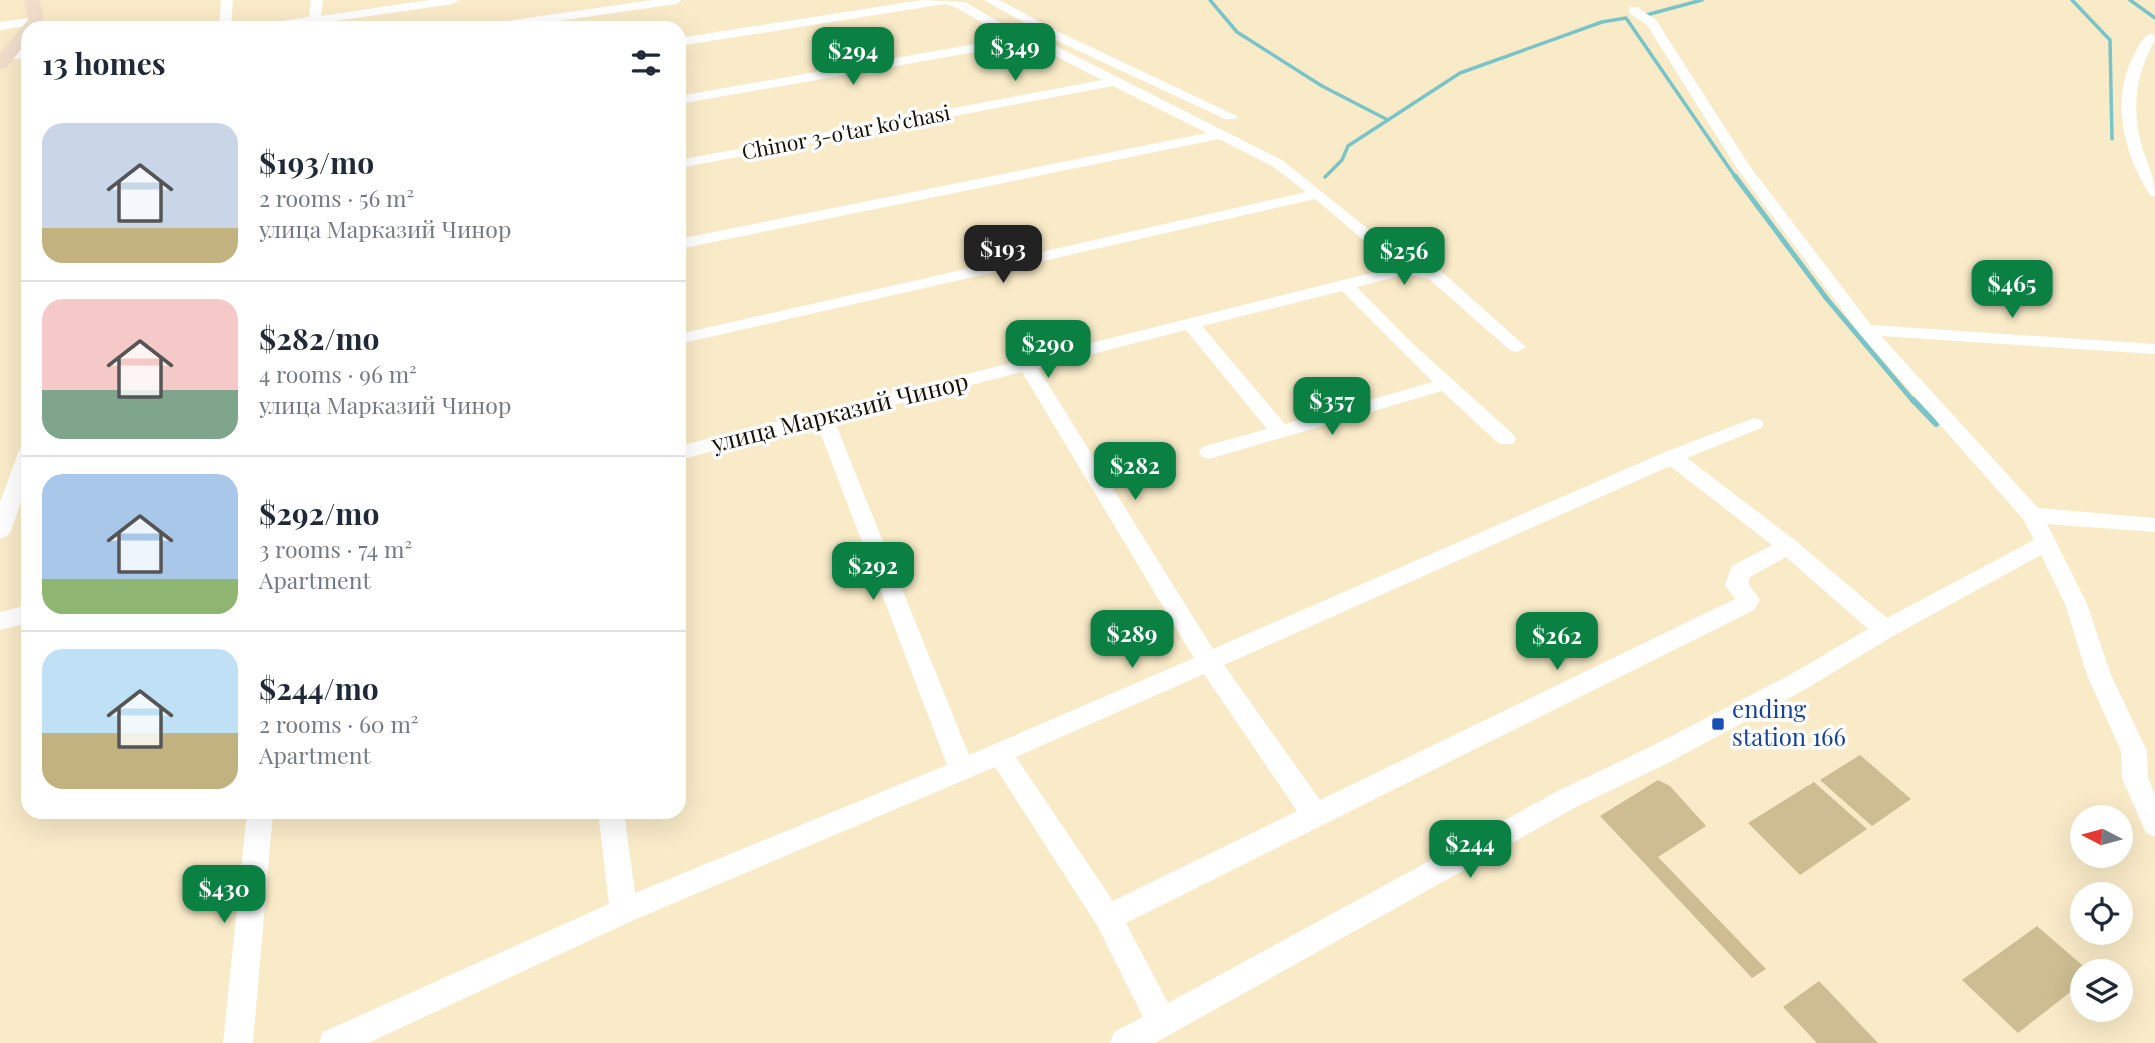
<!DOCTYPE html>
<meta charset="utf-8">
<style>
:root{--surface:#fff;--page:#f2f2f3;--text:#1f2937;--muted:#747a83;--line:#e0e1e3;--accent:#0b8043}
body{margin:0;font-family:"Playfair Display",serif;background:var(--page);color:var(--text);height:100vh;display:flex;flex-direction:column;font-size:26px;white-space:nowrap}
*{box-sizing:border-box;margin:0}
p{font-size:23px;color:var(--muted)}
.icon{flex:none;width:38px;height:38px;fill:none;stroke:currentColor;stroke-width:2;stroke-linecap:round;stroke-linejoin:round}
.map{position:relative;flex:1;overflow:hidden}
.panel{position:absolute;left:21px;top:21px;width:665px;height:798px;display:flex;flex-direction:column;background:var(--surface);border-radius:21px;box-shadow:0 7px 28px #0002}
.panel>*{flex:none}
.needle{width:46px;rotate:276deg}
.fabs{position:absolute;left:2070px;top:805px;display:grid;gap:14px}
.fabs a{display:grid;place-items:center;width:63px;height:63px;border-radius:50%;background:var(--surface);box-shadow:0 7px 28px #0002;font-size:35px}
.price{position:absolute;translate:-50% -60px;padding:0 16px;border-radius:14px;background:var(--accent);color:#fff;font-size:23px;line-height:46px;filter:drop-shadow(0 2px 4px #0008)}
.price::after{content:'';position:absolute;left:50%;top:42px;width:21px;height:16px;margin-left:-10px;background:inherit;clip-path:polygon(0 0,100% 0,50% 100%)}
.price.selected{background:#222;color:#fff}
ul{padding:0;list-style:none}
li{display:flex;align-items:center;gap:21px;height:175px;padding:0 21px}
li+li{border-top:2px solid var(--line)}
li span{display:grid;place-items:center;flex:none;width:196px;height:140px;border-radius:21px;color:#555}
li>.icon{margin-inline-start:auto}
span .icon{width:84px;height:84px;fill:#fffc;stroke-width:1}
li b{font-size:30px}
h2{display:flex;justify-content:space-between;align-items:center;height:84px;padding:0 21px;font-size:30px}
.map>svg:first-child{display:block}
.green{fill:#cebd92}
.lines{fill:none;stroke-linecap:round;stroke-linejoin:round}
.stream-far2{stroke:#78c4c8;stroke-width:3.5}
.stream-far1{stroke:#78c4c8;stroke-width:5}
.stream{stroke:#78c4c8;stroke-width:6}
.minor{fill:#fff;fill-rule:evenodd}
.secondary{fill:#f0decb;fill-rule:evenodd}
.transit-dot{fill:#1a4fb4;stroke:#fff;stroke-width:2.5}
.labels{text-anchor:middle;stroke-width:7;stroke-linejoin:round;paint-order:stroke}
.far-street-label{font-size:21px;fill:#171206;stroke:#fff}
.street-label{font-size:24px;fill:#171206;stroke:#fff}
.transit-label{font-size:24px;fill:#164399;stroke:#fff;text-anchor:start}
</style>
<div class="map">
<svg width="2155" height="1043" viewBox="0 0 2155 1043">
<rect width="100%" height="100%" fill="#f9ebc8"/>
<!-- green -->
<g class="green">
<polygon points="1860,755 1911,799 1872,826 1820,780"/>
<polygon points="1658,780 1670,786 1706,826 1658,857 1766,969 1752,978 1600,816"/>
<polygon points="1814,782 1867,829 1800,875 1748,823"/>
<polygon points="2037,926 2089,971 2082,971 2082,983 2018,1033 1962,980"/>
<polygon points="1819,981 1878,1043 1817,1043 1783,1007"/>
</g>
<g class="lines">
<!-- stream-far2 -->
<g class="stream-far2">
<polyline points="1210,0 1237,32 1322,86 1388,120"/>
<polyline points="2072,0 2110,40 2112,139"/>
<polyline points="2130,0 2155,18"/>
<polyline points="1646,15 1702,0"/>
<polyline points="1325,177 1342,160 1348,146 1460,73 1602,22 1626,18 1736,178"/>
</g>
<!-- stream-far1 -->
<polyline class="stream-far1" points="1735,176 1827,299 1914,402"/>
<!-- stream -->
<polyline class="stream" points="1913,400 1936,424"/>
<!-- minor -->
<g class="minor">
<polygon points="221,0 233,0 231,28 219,28"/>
<polygon points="311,0 323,0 321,16 429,0 459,0 453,4 321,23 320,28 308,28 308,25 255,28 261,24 309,17"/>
<polygon points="652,0 682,0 676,4 510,28 479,28 485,24"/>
<path d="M922,0L965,2L1025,37L1048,42L1282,160L1413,265L1441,271L1526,347L1517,352L1511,351L1429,279L1407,274L1357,287L1412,343L1513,434L1516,439L1513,444H1499L1442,391L1209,459L1202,457L1199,452L1202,447L1267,429L1186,330L1038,368L1213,649L1665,452L1754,418L1761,420L1764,424L1761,428L1687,458L1796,541L1887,618L2034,540L2023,519L1860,334L1736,167L1647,25L1629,13V7H1637L1656,20L1749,165L1871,325L2155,344V354L1881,336L2038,508L2155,518V532L2047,524L2087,604L2111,675L2147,751L2148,778L2155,795V837L2146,833L2122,778L2121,751L2087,675L2065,604L2041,555L1893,636L1804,690L1666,764L1578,806L1155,1043H1110L1114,1032L1143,1017L1098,927L995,767L634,920L368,1043H319L323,1032L609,904L598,812H624L635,893L947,765L817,424L679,460V446L1395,267L1315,199L679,344V334L1306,192L1272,166L1219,139L679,249V239L1207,133L1113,86L679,168V160L1102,80L1040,48L1021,44L679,104V96L1009,38L957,8L945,4L679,46V38ZM1342,291L1433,382L1285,424L1202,326ZM1022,372L1194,658L969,755L834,420ZM1670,466L1772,545L1732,566L1725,585L1735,599L1320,800L1224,665ZM1786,557L1868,629L1788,676L1648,748L1560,790L1168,1003L1126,923L1754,610L1760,600L1748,583L1750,577ZM1204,674L1297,811L1113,901L1016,757Z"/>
<polygon points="984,0 999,0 1061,33 1237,116 1235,119 1225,119 1053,39"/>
<polygon points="36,17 42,21 40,24 0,30 0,22"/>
<path d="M2150,34L2154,35L2155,40C2135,76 2131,110 2143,150C2149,167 2155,178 2155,197L2150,195C2124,155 2110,100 2134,55C2138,47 2142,37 2150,34Z"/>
<polygon points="28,50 28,58 6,60 0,57 6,52"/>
<polygon points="28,446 28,481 11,531 7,536 0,539 0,502 18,453 21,448"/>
<polygon points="28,605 28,623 0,630 0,612"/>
<polygon points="247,812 273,812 253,1043 223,1043"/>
</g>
<!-- secondary -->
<polygon class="secondary" points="24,0 40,0 44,21 39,28 28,28 28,41 6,68 0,69 0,53 28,20"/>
</g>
<!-- markers -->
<rect class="transit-dot" x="1711" y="717" width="14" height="14" rx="3.5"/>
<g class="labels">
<!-- far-street labels -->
<g class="far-street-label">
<text transform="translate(846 133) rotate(-11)" y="7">Chinor 3-o'tar ko'chasi</text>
</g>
<!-- street labels -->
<g class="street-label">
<text transform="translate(840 413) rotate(-14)" y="8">улица Марказий Чинор</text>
</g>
<!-- transit labels -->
<g class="transit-label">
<text x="1732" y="718">ending<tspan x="1732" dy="28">station 166</tspan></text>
</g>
</g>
</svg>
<div class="fabs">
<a><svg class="needle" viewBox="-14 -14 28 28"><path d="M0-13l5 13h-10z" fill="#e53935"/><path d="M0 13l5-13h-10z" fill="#747a83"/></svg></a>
<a><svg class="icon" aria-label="locate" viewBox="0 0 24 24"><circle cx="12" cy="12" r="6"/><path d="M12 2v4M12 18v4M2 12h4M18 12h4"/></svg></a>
<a><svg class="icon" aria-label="layers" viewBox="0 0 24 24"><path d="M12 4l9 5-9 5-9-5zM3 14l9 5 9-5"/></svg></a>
</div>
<b class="price" style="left:1015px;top:83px">$349</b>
<b class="price" style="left:853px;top:87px">$294</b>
<b class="price selected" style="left:1003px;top:285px">$193</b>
<b class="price" style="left:1404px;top:287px">$256</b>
<b class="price" style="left:2012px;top:320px">$465</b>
<b class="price" style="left:1048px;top:380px">$290</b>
<b class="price" style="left:1332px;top:437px">$357</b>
<b class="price" style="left:1135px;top:502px">$282</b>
<b class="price" style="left:873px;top:602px">$292</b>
<b class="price" style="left:1132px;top:670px">$289</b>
<b class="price" style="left:1557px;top:672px">$262</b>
<b class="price" style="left:1470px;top:880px">$244</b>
<b class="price" style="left:224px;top:925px">$430</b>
<section class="panel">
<h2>13 homes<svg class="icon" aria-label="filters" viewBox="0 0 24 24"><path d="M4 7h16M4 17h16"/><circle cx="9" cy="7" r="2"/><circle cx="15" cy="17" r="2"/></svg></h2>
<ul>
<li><span style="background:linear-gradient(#c9d6e8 75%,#c2b280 0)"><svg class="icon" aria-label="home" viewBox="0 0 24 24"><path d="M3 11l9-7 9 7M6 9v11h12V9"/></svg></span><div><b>$193/mo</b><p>2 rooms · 56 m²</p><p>улица Марказий Чинор</p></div></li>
<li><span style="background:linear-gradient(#f6c9c9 65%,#7fa58c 0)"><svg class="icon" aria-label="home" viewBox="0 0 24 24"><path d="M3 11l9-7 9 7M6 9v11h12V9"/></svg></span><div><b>$282/mo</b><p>4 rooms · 96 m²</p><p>улица Марказий Чинор</p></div></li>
<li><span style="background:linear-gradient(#a9c7e8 75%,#8fb573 0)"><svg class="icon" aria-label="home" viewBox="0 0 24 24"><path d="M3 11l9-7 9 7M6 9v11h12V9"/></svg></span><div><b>$292/mo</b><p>3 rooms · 74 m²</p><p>Apartment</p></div></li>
<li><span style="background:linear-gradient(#bfe0f5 60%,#c2b280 0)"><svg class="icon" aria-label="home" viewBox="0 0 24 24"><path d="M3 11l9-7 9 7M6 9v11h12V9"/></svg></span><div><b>$244/mo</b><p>2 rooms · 60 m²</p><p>Apartment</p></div></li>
</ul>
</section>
</div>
